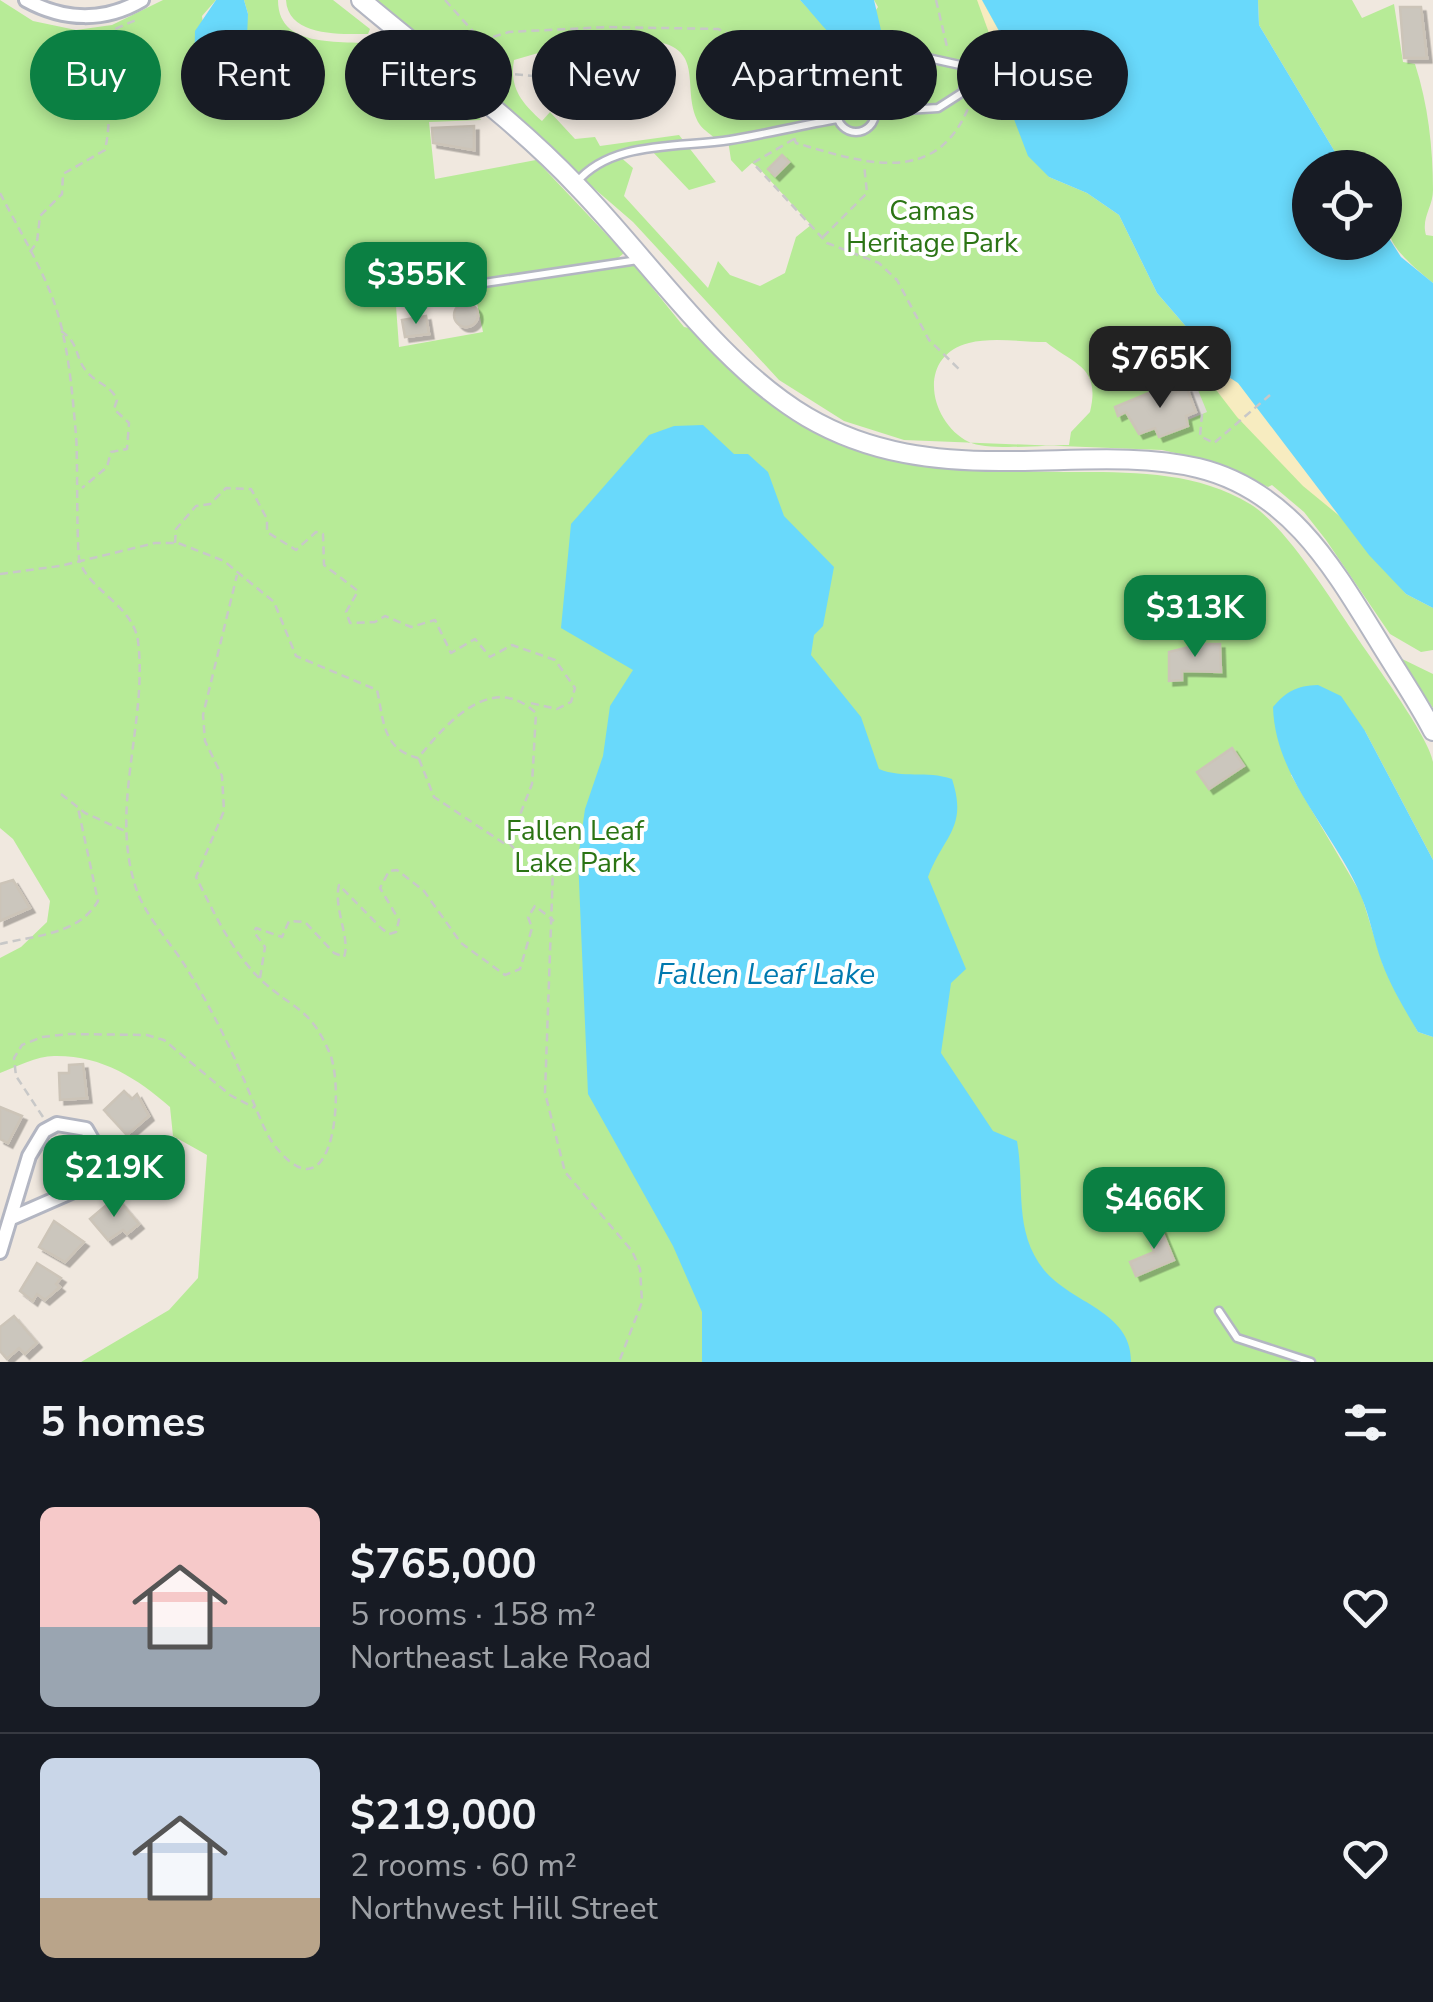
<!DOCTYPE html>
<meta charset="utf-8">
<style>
:root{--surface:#171b24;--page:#242831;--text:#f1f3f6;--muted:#9ea1a6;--line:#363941;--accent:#0b8043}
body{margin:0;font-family:"Nunito Sans",sans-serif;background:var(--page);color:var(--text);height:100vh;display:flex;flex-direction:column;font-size:38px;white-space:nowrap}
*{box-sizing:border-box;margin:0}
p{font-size:32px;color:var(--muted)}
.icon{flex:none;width:55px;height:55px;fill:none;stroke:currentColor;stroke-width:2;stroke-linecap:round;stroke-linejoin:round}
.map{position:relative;height:1362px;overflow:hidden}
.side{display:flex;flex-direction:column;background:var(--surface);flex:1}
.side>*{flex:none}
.guide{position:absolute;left:30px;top:30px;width:1375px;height:90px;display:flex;gap:20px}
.tools{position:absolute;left:1292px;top:150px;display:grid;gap:20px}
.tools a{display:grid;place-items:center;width:110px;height:110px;border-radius:50%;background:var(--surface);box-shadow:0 5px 15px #0003;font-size:50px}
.price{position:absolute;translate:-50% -85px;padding:0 22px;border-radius:20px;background:var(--accent);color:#fff;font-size:32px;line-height:65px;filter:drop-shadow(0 2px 5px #0008)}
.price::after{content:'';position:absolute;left:50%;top:60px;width:30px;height:22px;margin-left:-15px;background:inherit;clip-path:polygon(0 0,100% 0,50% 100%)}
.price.on{background:#222;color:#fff}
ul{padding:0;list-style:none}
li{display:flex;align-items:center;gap:30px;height:250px;padding:0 40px}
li+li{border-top:2px solid var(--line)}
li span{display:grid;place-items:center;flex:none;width:280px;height:200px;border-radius:15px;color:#555}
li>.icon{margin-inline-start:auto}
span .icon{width:120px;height:120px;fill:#fffc;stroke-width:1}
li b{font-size:42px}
h2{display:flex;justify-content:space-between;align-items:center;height:120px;padding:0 40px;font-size:42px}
.chip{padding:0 35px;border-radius:45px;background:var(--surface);box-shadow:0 5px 15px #0003;font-size:35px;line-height:90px}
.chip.on{background:var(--accent);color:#fff}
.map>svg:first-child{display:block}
.green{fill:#b7eb97;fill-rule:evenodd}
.sand{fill:#f7ecc0}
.plaza{fill:#dfdbd7}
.water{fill:#69d9fb}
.building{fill:#cbc6bd;stroke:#ccc4b8;stroke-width:2.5;filter:url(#shadow)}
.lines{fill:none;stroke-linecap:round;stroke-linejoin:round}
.service-casing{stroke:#b3b6c2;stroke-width:11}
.minor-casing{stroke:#b3b6c2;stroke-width:18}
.secondary-casing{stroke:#b3b6c2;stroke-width:22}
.path{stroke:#c8c8c8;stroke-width:2.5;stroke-dasharray:8 5;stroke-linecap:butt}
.service{stroke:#fff;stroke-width:6}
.minor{stroke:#fff;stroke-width:12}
.secondary{stroke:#fff;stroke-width:18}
.labels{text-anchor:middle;stroke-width:8;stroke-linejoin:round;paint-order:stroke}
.park-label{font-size:28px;fill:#2b7414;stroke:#fff}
.water-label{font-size:30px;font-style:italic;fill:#0079af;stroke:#fff}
</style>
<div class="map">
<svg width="1433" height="1362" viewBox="0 0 1433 1362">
<defs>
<filter id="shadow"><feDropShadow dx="4.5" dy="4.5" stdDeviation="0" flood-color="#0004"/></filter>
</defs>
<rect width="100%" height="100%" fill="#f0e8df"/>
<!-- green -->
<g class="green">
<path d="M0,0L33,21L76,30L112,25L163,0H216L202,16L211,87L213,71L231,72L234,88L248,14L244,0H278C278,55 354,37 388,46C404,50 459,99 476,112L481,120L429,122L435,179L536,160L624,253L617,259L395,292L399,347L483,332L474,289L634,265L684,327L694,329C807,465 917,471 1081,472C1139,472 1199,473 1250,504C1285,525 1330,598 1354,633C1371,659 1429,736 1433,762C1433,792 1433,829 1433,860L1365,731L1291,775L1361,894L1383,965L1418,1032L1433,1037V1362H81L169,1310L198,1278L207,1155L173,1136L170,1107C137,1078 101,1055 54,1056C37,1056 16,1067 0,1073V958L21,947L47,922L50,901L13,839L0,828Z"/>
<path d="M286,0H333L370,29L368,34C341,34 288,37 286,0Z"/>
<path d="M376,0H800L849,51L878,7L874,0H982L1014,58V84L1049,177L1087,193L1119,215L1157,293L1189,330L1201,359L1290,471L1342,518L1406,594L1433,608V650L1421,652L1390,634L1326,540L1304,512L1272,485L1268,487L1215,462L1162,450L904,440L844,421L779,380L633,222ZM645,40C711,45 678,90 700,125C704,131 712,134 717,141L728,140L731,160L742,172L752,163L758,167L811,225L796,237L785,273L760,286L730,275L718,261L708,288L624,196L633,168L618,155L650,149L689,190L716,182L679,135L600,146L595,137L575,139L550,112L542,121C522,103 509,88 514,60L559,47ZM1046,342C1074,365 1101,366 1090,412L1071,432L1069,445C1046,445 987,451 969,442C929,422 916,356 969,343C991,337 1023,342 1046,342Z"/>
<path d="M1258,0H1352L1362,18L1394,4L1403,62L1415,64C1428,104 1433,148 1433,190C1433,207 1421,218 1426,235L1433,236V283C1380,240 1385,233 1385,168L1344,167L1259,25Z"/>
<polygon points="1398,657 1433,674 1433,708"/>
</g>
<!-- sand -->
<g class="sand">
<polygon points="977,0 982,0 1014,58 1014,70 1001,66"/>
<polygon points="1201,359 1238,382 1342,518 1303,486 1237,417 1200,369 1196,362"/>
</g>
<!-- plaza -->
<polygon class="plaza" points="1189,368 1207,412 1188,420 1186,416 1196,411 1187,388 1176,392 1172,384 1152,392 1149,384"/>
<!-- water -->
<g class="water">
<polygon points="216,0 244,0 248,14 245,87 234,89 231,72 213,71 212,87 205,87 194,76 195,31"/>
<path d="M800,0H874L881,30L880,51C845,62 822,23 800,0Z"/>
<polygon points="982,0 1258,0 1259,25 1344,167 1310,168 1310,242 1385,242 1385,232 1401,257 1433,283 1433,608 1406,594 1369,555 1238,383 1201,359 1189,330 1157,293 1119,215 1087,193 1049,177 1028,156 1012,114 1014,58"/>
<path d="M703,425L734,454H748L768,472L784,516L834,567L823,626L814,635L811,655L861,717L879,769C903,779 926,770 952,779C968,828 944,835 928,877L966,969L951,983L941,1053L993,1131L1017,1141C1025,1186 1013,1231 1044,1270C1072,1304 1132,1311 1131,1362H702V1312L673,1246L588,1094L578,858L585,809L603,756L610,706L633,670L561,628L571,524L649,435L674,426Z"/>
<path d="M1318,685L1341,696L1365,731L1433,860V1037L1418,1032C1405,1010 1391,987 1382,963C1374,941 1370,917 1361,896C1335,832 1275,779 1273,707C1287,691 1296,686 1318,685Z"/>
</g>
<!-- building -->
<g class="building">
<polygon points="1400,7 1421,7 1427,58 1404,58"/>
<polygon points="474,126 474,150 433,143 432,128"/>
<polygon points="782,155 789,162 775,176 768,169"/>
<circle cx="466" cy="315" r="12"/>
<polygon points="426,316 429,334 405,337 402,320"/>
<polygon points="1173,383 1176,392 1187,388 1196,412 1186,416 1188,426 1159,437 1155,428 1139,434 1126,412 1118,416 1115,407"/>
<polygon points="1201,644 1220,644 1221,672 1182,671 1182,680 1169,681 1169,652"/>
<polygon points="1232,748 1244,766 1209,789 1197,772"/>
<polygon points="13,880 30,908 0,921 0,884"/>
<polygon points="83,1064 87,1098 60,1100 59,1073 69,1073 69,1065"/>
<polygon points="124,1091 132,1099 137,1094 149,1116 127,1135 104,1110"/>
<polygon points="0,1107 22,1116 8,1143 0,1139"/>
<polygon points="130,1147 171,1152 163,1185 126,1181"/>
<polygon points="116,1197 139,1224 127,1234 123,1230 108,1240 90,1219"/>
<polygon points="54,1221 84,1242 65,1262 39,1247"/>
<polygon points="1159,1224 1174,1260 1136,1276 1130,1262 1154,1252 1145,1229"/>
<polygon points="37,1263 61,1278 56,1284 60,1287 45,1300 37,1294 33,1301 20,1291"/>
<polygon points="14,1316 37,1343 25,1354 19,1348 7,1359 0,1351 0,1327"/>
</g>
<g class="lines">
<!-- service casing -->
<g class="service-casing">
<g id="service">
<polyline points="965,71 1014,84"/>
<circle cx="856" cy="113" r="19"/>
<polyline points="871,101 901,87 912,60 919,56 960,65 965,71 963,92 938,108 875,112"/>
<path d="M576,183C611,140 680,148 730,140C766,134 802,125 838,119"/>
<polyline points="397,296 638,260"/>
<polyline points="1219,1311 1237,1338 1311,1362"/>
</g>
</g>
<!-- minor casing -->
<g class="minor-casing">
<g id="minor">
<path d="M26,0C64,21 105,22 142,0"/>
<polyline points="0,1252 29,1156 44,1131 57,1124 86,1129 101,1155 94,1182 14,1217"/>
</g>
</g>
<!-- secondary casing -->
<g class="secondary-casing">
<path id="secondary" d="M361,0C433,61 513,118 578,187C649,260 719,365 807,417C870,454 938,462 1010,461C1072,461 1138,454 1198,468C1289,490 1333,567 1378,640C1396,670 1417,700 1433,731"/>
</g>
<!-- path -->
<g class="path">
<path d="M445,0L477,36L486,39L509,32L607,27L718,29C757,45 778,77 786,117"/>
<polyline points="936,0 948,51"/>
<polyline points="477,37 475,54 492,72 533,76"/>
<polyline points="990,64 1052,79"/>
<polyline points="975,89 1046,105"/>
<path d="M794,138L796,143C867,164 941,189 972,98"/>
<polyline points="794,139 753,163 827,243 879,263 897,280 929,340 962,372"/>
<path d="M0,193C17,226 37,259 51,294C68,336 72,390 76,435C78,457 76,552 80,563C92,592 133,606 138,641C148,722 109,808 136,888C144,914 169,941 184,964C211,1007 233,1052 252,1099C260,1117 266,1137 280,1152C335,1214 344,1088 330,1054C310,1006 293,1010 260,979C231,950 214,913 196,877L224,811L222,776L205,741L203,715L237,575"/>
<polyline points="823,237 867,193 864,164"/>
<path d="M30,252L37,242L40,216L62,194L63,174L105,150C114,109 104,69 115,29L136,20"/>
<path d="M61,331C80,343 74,357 87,372C97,384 111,385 117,400L114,409L129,423L127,449L111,452L107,467L82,488"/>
<polyline points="1202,414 1200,436 1214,443 1270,395"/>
<polyline points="175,543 176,529 196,506 210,504 226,488 251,489 267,519 267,532 296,550 316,532 323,534 324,565 358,591 346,612 350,623 375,622 385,616 411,627 435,620 451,653 475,639 490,657 512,645 555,660 575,688 571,702 557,709 526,702"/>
<path d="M0,574L60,566L155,543H178L224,561L274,602L296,656L377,690C384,721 382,749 418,758C447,723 491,671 536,713L532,784L509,843L525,860L548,861L553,869L545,1093L565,1172L632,1251L640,1269L642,1302L619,1362"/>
<polyline points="419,759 434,797 508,846"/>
<polyline points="61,794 85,813 125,831"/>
<path d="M0,944C36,935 78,935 98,901L78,808"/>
<path d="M260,978L265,947L254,932L256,928L282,937L289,921L305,922L334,953L344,957C351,939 333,908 339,885L381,928L389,934L396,932L399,920L380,888L389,871L397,870L424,891L461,943L505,975L520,969L532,928L528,917L535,906L554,921"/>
<polyline points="43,1117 16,1076 14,1058 22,1045 42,1037 70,1034 147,1035 164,1040 230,1095 255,1108"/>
</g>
<!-- service -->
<use href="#service" class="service"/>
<!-- minor -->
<use href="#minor" class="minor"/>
<!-- secondary -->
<use href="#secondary" class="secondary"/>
</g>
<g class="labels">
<!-- park labels -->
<g class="park-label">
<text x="932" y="220">Camas<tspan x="932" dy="32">Heritage Park</tspan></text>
<text x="575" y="840">Fallen Leaf<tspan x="575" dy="32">Lake Park</tspan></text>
</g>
<!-- water labels -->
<g class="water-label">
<text x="766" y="984">Fallen Leaf Lake</text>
</g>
</g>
</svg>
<div class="tools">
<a><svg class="icon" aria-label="locate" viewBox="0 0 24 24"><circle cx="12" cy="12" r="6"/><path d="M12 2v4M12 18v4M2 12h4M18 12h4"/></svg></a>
</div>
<b class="price" style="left:416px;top:327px">$355K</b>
<b class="price on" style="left:1160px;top:411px">$765K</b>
<b class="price" style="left:1195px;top:660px">$313K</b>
<b class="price" style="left:114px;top:1220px">$219K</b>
<b class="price" style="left:1154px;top:1252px">$466K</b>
<div class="guide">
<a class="chip on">Buy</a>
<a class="chip">Rent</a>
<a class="chip">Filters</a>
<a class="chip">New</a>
<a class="chip">Apartment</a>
<a class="chip">House</a>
</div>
</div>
<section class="side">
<h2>5 homes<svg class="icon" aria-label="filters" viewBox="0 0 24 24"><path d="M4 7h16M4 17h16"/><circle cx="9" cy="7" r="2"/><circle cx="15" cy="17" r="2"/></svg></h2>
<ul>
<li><span style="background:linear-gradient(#f6c9c9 60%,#9aa5b1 0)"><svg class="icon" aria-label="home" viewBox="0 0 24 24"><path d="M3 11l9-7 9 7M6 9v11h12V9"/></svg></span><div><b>$765,000</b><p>5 rooms · 158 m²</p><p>Northeast Lake Road</p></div><svg class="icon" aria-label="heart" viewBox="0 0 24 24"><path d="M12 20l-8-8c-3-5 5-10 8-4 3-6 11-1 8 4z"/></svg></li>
<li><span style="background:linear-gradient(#c9d6e8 70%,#b9a48a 0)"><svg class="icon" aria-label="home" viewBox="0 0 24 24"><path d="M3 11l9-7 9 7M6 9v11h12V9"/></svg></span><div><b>$219,000</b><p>2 rooms · 60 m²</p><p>Northwest Hill Street</p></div><svg class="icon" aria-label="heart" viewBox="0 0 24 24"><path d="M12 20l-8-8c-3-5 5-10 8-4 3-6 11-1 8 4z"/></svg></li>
</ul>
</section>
